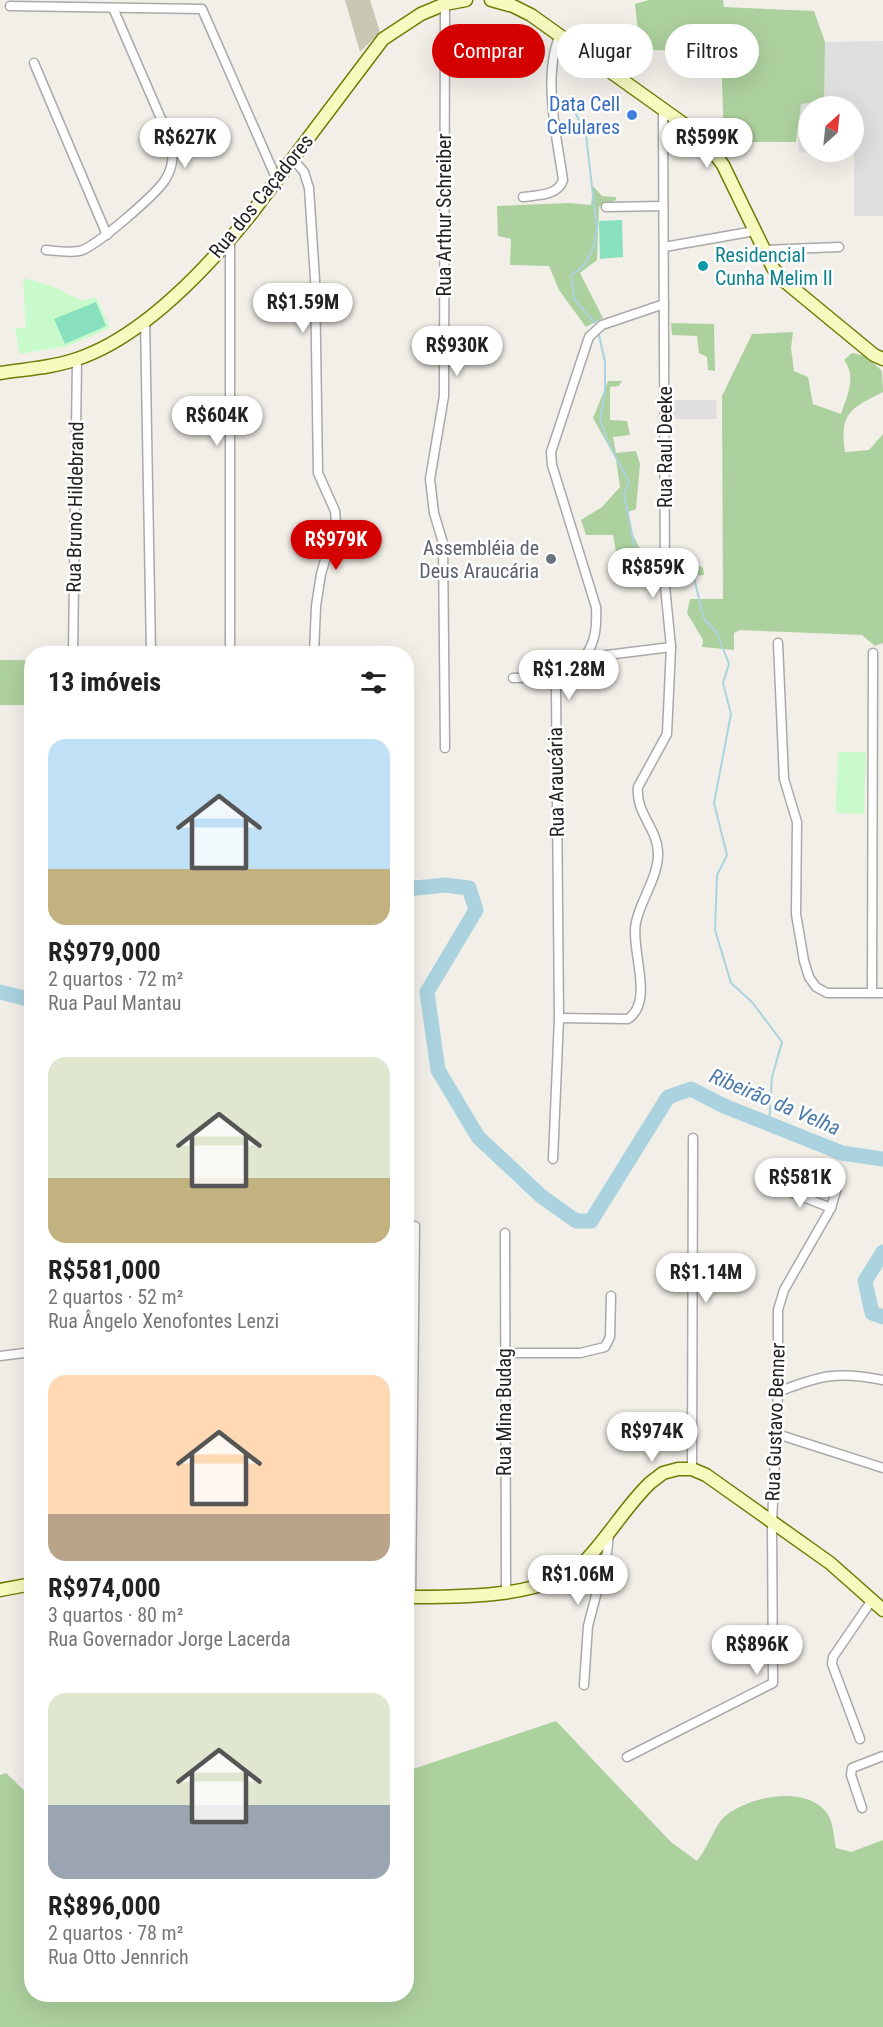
<!DOCTYPE html>
<html lang="pt">
<meta charset="utf-8">
<style>
:root{--surface:#fff;--page:#f2f2f2;--text:#222;--muted:#767676;--accent:#d40000}
body{margin:0;font-family:"Roboto Condensed",sans-serif;background:var(--page);color:var(--text);height:100vh;display:flex;flex-direction:column;font-size:22px;white-space:nowrap}
*{box-sizing:border-box;margin:0}
p{font-size:20px;color:var(--muted)}
.icon{flex:none;width:33px;height:33px;fill:none;stroke:currentColor;stroke-width:2;stroke-linecap:round;stroke-linejoin:round}
.map{position:relative;flex:1;overflow:hidden}
.drawer{position:absolute;left:24px;top:646px;width:390px;height:1356px;display:flex;flex-direction:column;background:var(--surface);border-radius:24px;box-shadow:0 6px 24px #0002}
.drawer>*{flex:none}
.banner{position:absolute;left:432px;top:24px;width:360px;height:54px;display:flex;gap:12px}
.needle{width:39px;rotate:27deg}
.controls{position:absolute;left:798px;top:96px;display:grid;gap:12px}
.controls a{display:grid;place-items:center;width:66px;height:66px;border-radius:50%;background:var(--surface);box-shadow:0 6px 24px #0002;font-size:30px}
.price{position:absolute;translate:-50% -51px;padding:0 14px;border-radius:21px;background:#fff;color:#222;font-size:20px;line-height:39px;filter:drop-shadow(0 2px 3px #0008)}
.price::after{content:'';position:absolute;left:50%;top:36px;width:18px;height:14px;margin-left:-9px;background:inherit;clip-path:polygon(0 0,100% 0,50% 100%)}
.price.selected{background:var(--accent);color:#fff}
ul{padding:0;list-style:none}
li{display:grid;align-content:center;gap:12px;height:318px;padding:0 24px}
li span{display:grid;place-items:center;height:186px;border-radius:18px;color:#555}
li>.icon{margin-inline-start:auto}
span .icon{width:108px;height:108px;fill:#fffc;stroke-width:1}
li b{font-size:26px}
h2{display:flex;justify-content:space-between;align-items:center;height:72px;padding:0 24px;font-size:26px}
.pill{padding:0 21px;border-radius:27px;background:var(--surface);box-shadow:0 6px 24px #0002;font-size:21px;line-height:54px}
.pill.selected{background:var(--accent);color:#fff}
.map>svg:first-child{display:block}
.residential{fill:#e0dfdf}
.construction{fill:#c7c7b4}
.forest{fill:#add19e}
.park{fill:#c8facc}
.pitch{fill:#88e0be}
.lines{fill:none;stroke-linecap:round;stroke-linejoin:round}
.stream{stroke:#aad3df;stroke-width:2}
.river{stroke:#aad3df;stroke-width:15}
.minor-casing{stroke:#a9a9a9;stroke-width:11}
.secondary-casing{stroke:#707d05;stroke-width:15}
.minor{stroke:#fff;stroke-width:8}
.secondary{stroke:#f7fabf;stroke-width:12}
.shop-dot{fill:#3f7fe0;stroke:#fff;stroke-width:2}
.culture-dot{fill:#0f9aa8;stroke:#fff;stroke-width:2}
.worship-dot{fill:#6b7280;stroke:#fff;stroke-width:2}
.labels{text-anchor:middle;stroke-width:5;stroke-linejoin:round;paint-order:stroke}
.shop-label{font-size:20px;fill:#366cbe;stroke:#fff;text-anchor:end}
.street-label{font-size:20px;fill:#222;stroke:#fff}
.culture-label{font-size:20px;fill:#0d838f;stroke:#fff;text-anchor:start}
.worship-label{font-size:20px;fill:#5b616d;stroke:#fff;text-anchor:end}
.water-label{font-size:21px;font-style:italic;fill:#4a7aab;stroke:#fff}
</style>
<div class="map">
<svg width="883" height="2027" viewBox="0 0 883 2027">
<rect width="100%" height="100%" fill="#f2efe9"/>
<!-- residential -->
<g class="residential">
<polygon points="883,41 883,216 854,216 854,106 808,106 808,152 811,152 799,153 797,123 801,104 824,76 825,42"/>
<polygon points="672,400 716,400 717,419 672,419"/>
</g>
<!-- construction -->
<polygon class="construction" points="345,0 370,0 380,32 360,52"/>
<!-- forest -->
<g class="forest">
<polygon points="649,0 723,0 724,7 814,11 825,42 824,101 801,104 796,142 724,142 721,51 640,50 635,4"/>
<polygon points="593,186 602,196 616,197 616,200 599,207 597,260 580,273 603,318 586,327 559,290 549,266 510,265 511,239 498,236 497,206 568,203 591,205"/>
<polygon points="671,323 714,324 715,371 708,370 707,357 699,353 697,336 672,335"/>
<path d="M793,332L791,348L794,371L808,377L813,404L841,414C847,395 857,377 844,360L852,353L866,356L882,371L883,392C851,408 839,413 845,452L869,450L883,434V643L875,646L862,635L740,630L734,633V650L702,647L703,640L687,613L690,599H723L722,396L752,334Z"/>
<polygon points="608,381 622,381 619,386 610,387 610,420 627,421 630,435 613,437 616,453 636,451 640,464 636,509 628,512 632,533 640,549 658,556 656,562 628,558 616,552 613,535 586,535 581,520 602,507 620,487 616,459 593,418"/>
<polygon points="673,557 684,558 703,568 704,575 687,576 674,569"/>
<polygon points="0,660 25,660 25,683 31,686 31,705 0,705"/>
<path d="M556,1721L671,1842L697,1861C707,1849 715,1826 723,1818C746,1796 809,1783 829,1816C833,1824 834,1839 836,1848L851,1852L883,1840V2027H0V1775L6,1773L31,1797L32,1995H406L407,1771Z"/>
</g>
<!-- park -->
<g class="park">
<polygon points="23,278 52,286 82,301 96,297 110,328 68,346 19,354 15,328 26,328"/>
<polygon points="838,752 866,752 864,814 836,813"/>
</g>
<!-- pitch -->
<g class="pitch">
<polygon points="622,220 623,257 600,259 599,221"/>
<polygon points="96,302 106,326 65,344 54,319"/>
</g>
<g class="lines">
<!-- stream -->
<g class="stream">
<polyline points="575,112 586,135 597,230 593,249 585,264 571,276 575,300 595,323"/>
<polyline points="599,335 605,362 605,392 600,420 608,442 629,482 624,494 635,549 658,557"/>
<polyline points="672,564 694,578 704,619 717,633 729,664 723,683 731,714 714,803 727,855 717,875 715,930 731,983 752,1002 782,1042 772,1077 769,1125"/>
</g>
<!-- river -->
<g class="river">
<polyline points="406,889 445,885 469,888 476,910 427,992 438,1070 478,1137 541,1196 576,1221 591,1221 668,1097 691,1089 724,1106 842,1153 883,1159"/>
<polyline points="0,992 32,1000"/>
<polyline points="883,1252 865,1281 872,1313 883,1317"/>
</g>
<!-- minor casing -->
<g class="minor-casing">
<g id="minor">
<polyline points="445,4 444,396 430,479 434,513 443,543 445,748"/>
<polyline points="10,6 202,9 277,180"/>
<polyline points="34,63 107,235"/>
<polyline points="293,159 304,172 309,188 315,279 318,473 335,511 336,523 321,574 316,606 314,654"/>
<path d="M523,197C537,195 558,196 563,180C557,137 542,76 560,35"/>
<polyline points="606,207 663,206"/>
<polyline points="664,247 755,231"/>
<path d="M46,250C57,251 69,253 79,251C94,249 157,193 165,180C173,168 174,157 172,144L113,8"/>
<polyline points="764,250 839,247"/>
<polyline points="145,320 151,654"/>
<polyline points="778,643 784,779 797,822 796,914 804,961 809,977 816,987 827,993 883,993"/>
<polyline points="73,654 77,359"/>
<polyline points="230,654 230,240"/>
<polyline points="583,658 671,647"/>
<polyline points="513,678 559,677"/>
<polyline points="872,993 873,653"/>
<path d="M559,1018L628,1019C655,1001 630,950 636,922C641,899 659,876 658,852C657,828 635,812 638,787L667,734L671,647L665,586L663,109"/>
<path d="M553,1159L559,1018L556,688C560,671 573,669 584,657C596,643 597,625 596,607L552,465L551,452L589,337L602,325L664,304"/>
<polyline points="778,1187 831,1208"/>
<polyline points="505,1233 506,1591"/>
<polyline points="503,1353 580,1353 605,1347 610,1337 611,1296"/>
<polyline points="0,1356 32,1352"/>
<path d="M778,1392C821,1375 837,1371 883,1380"/>
<polyline points="777,1434 883,1468"/>
<polyline points="692,1469 693,1138"/>
<polyline points="411,1597 415,1226"/>
<polyline points="584,1685 588,1626 607,1553 609,1534"/>
<polyline points="860,1739 832,1664 833,1657 872,1600"/>
<polyline points="627,1757 773,1683 772,1523 778,1392 778,1310 784,1290 831,1208 836,1191"/>
<polyline points="862,1808 851,1775 852,1768 883,1756"/>
</g>
</g>
<!-- secondary casing -->
<g class="secondary-casing">
<g id="secondary">
<polyline points="491,0 513,6 531,15 702,137 723,165 773,268 783,280 874,355 883,359"/>
<path d="M0,373C25,369 52,368 77,359C143,337 208,267 251,214L383,39L421,14L445,4L466,0"/>
<polyline points="0,1590 32,1584"/>
<path d="M406,1597C457,1597 550,1599 586,1560C609,1536 626,1506 650,1483L663,1473L678,1469H692L706,1475L830,1563L883,1610"/>
</g>
</g>
<!-- minor -->
<use href="#minor" class="minor"/>
<!-- secondary -->
<use href="#secondary" class="secondary"/>
</g>
<!-- markers -->
<circle class="shop-dot" cx="632" cy="115" r="6"/>
<circle class="culture-dot" cx="703" cy="266" r="6"/>
<circle class="worship-dot" cx="551" cy="559" r="6"/>
<g class="labels">
<!-- shop labels -->
<g class="shop-label">
<text x="620" y="111">Data Cell<tspan x="620" dy="23">Celulares</tspan></text>
</g>
<!-- street labels -->
<g class="street-label">
<text transform="translate(261 196) rotate(-51)" y="7">Rua dos Caçadores</text>
<text transform="translate(444 215) rotate(-90)" y="7">Rua Arthur Schreiber</text>
<text transform="translate(665 447) rotate(-90)" y="7">Rua Raul Deeke</text>
<text transform="translate(75 507) rotate(-89)" y="7">Rua Bruno Hildebrand</text>
<text transform="translate(556 782) rotate(-91)" y="7">Rua Araucária</text>
<text transform="translate(504 1412) rotate(-90)" y="7">Rua Mina Budag</text>
<text transform="translate(775 1422) rotate(-88)" y="7">Rua Gustavo Benner</text>
</g>
<!-- culture labels -->
<g class="culture-label">
<text x="715" y="262">Residencial<tspan x="715" dy="23">Cunha Melim II</tspan></text>
</g>
<!-- worship labels -->
<g class="worship-label">
<text x="539" y="555">Assembléia de<tspan x="539" dy="23">Deus Araucária</tspan></text>
</g>
<!-- water labels -->
<g class="water-label">
<text transform="translate(775 1102) rotate(23)" y="7">Ribeirão da Velha</text>
</g>
</g>
</svg>
<div class="controls">
<a><svg class="needle" viewBox="-14 -14 28 28"><path d="M0-13l5 13h-10z" fill="#e53935"/><path d="M0 13l5-13h-10z" fill="#767676"/></svg></a>
</div>
<b class="price" style="left:185px;top:169px">R$627K</b>
<b class="price" style="left:707px;top:169px">R$599K</b>
<b class="price" style="left:303px;top:334px">R$1.59M</b>
<b class="price" style="left:457px;top:377px">R$930K</b>
<b class="price" style="left:217px;top:447px">R$604K</b>
<b class="price selected" style="left:336px;top:571px">R$979K</b>
<b class="price" style="left:653px;top:599px">R$859K</b>
<b class="price" style="left:569px;top:701px">R$1.28M</b>
<b class="price" style="left:800px;top:1209px">R$581K</b>
<b class="price" style="left:706px;top:1304px">R$1.14M</b>
<b class="price" style="left:652px;top:1463px">R$974K</b>
<b class="price" style="left:578px;top:1606px">R$1.06M</b>
<b class="price" style="left:757px;top:1676px">R$896K</b>
<div class="banner">
<a class="pill selected">Comprar</a>
<a class="pill">Alugar</a>
<a class="pill">Filtros</a>
</div>
<section class="drawer">
<h2>13 imóveis<svg class="icon" aria-label="filters" viewBox="0 0 24 24"><path d="M4 7h16M4 17h16"/><circle cx="9" cy="7" r="2"/><circle cx="15" cy="17" r="2"/></svg></h2>
<ul>
<li><span style="background:linear-gradient(#bfe0f5 70%,#c2b280 0)"><svg class="icon" aria-label="home" viewBox="0 0 24 24"><path d="M3 11l9-7 9 7M6 9v11h12V9"/></svg></span><div><b>R$979,000</b><p>2 quartos · 72 m²</p><p>Rua Paul Mantau</p></div></li>
<li><span style="background:linear-gradient(#dfe7d0 65%,#c2b280 0)"><svg class="icon" aria-label="home" viewBox="0 0 24 24"><path d="M3 11l9-7 9 7M6 9v11h12V9"/></svg></span><div><b>R$581,000</b><p>2 quartos · 52 m²</p><p>Rua Ângelo Xenofontes Lenzi</p></div></li>
<li><span style="background:linear-gradient(#ffd9b3 75%,#b9a48a 0)"><svg class="icon" aria-label="home" viewBox="0 0 24 24"><path d="M3 11l9-7 9 7M6 9v11h12V9"/></svg></span><div><b>R$974,000</b><p>3 quartos · 80 m²</p><p>Rua Governador Jorge Lacerda</p></div></li>
<li><span style="background:linear-gradient(#dfe7d0 60%,#9aa5b1 0)"><svg class="icon" aria-label="home" viewBox="0 0 24 24"><path d="M3 11l9-7 9 7M6 9v11h12V9"/></svg></span><div><b>R$896,000</b><p>2 quartos · 78 m²</p><p>Rua Otto Jennrich</p></div></li>
</ul>
</section>
</div>
